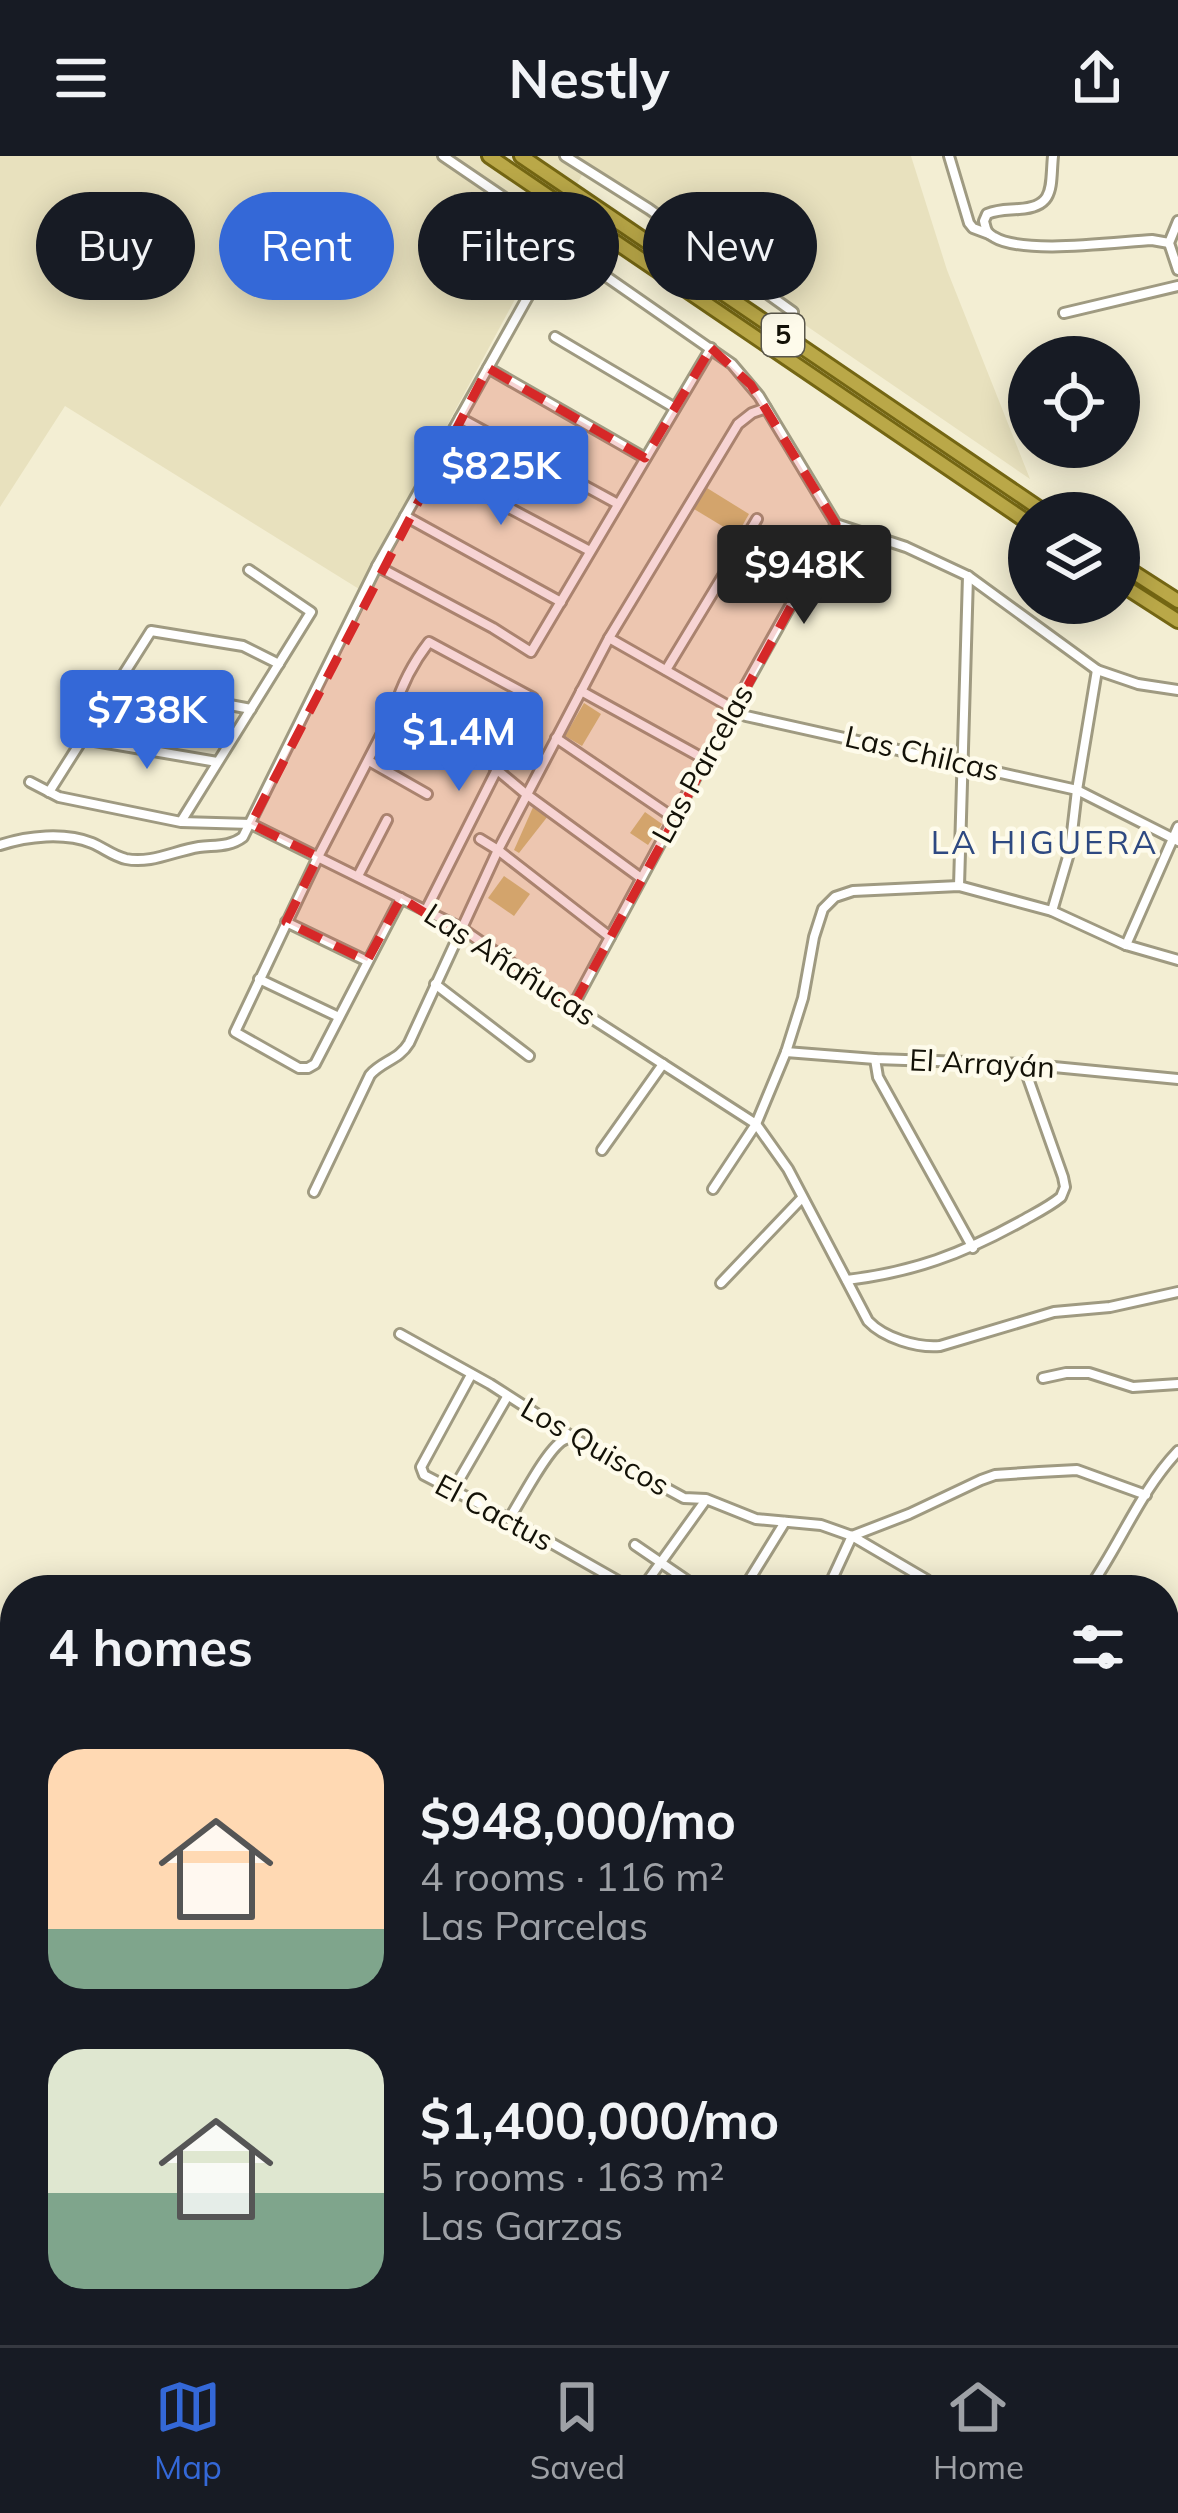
<!DOCTYPE html>
<meta charset="utf-8">
<style>
:root{--surface:#171b24;--page:#20242c;--text:#f1f3f6;--muted:#9ea1a6;--line:#363941;--accent:#3468d7}
body{margin:0;font-family:Mulish,sans-serif;background:var(--page);color:var(--text);height:100vh;display:flex;flex-direction:column;font-size:45px;white-space:nowrap}
*{box-sizing:border-box;margin:0}
p{font-size:39px;color:var(--muted)}
.icon{flex:none;width:66px;height:66px;fill:none;stroke:currentColor;stroke-width:2;stroke-linecap:round;stroke-linejoin:round}
.map{position:relative;flex:1;overflow:hidden}
.details{position:absolute;left:0px;top:1419px;width:1179px;height:771px;display:flex;flex-direction:column;background:var(--surface);border-radius:48px 48px 0 0;box-shadow:0 6px 30px #0003}
.details>*{flex:none}
.banner{position:absolute;left:36px;top:36px;width:1107px;height:108px;display:flex;gap:24px}
.controls{position:absolute;left:1008px;top:180px;display:grid;gap:24px}
.controls a{display:grid;place-items:center;width:132px;height:132px;border-radius:50%;background:var(--surface);box-shadow:0 6px 30px #0003;font-size:60px}
.price{position:absolute;translate:-50% -102px;padding:0 27px;border-radius:12px;background:var(--accent);color:#fff;font-size:39px;line-height:78px;filter:drop-shadow(0 3px 6px #0008)}
.price::after{content:'';position:absolute;left:50%;top:72px;width:36px;height:27px;margin-left:-18px;background:inherit;clip-path:polygon(0 0,100% 0,50% 100%)}
.price.selected{background:#222;color:#fff}
ul{padding:0;list-style:none}
li{display:flex;align-items:center;gap:36px;height:300px;padding:0 48px}
li span{display:grid;place-items:center;flex:none;width:336px;height:240px;border-radius:36px;color:#555}
li>.icon{margin-inline-start:auto}
span .icon{width:144px;height:144px;fill:#fffc;stroke-width:1}
li b{font-size:51px}
h2{display:flex;justify-content:space-between;align-items:center;height:144px;padding:0 48px;font-size:51px}
.pill{padding:0 42px;border-radius:54px;background:var(--surface);box-shadow:0 6px 30px #0003;font-size:42px;line-height:108px}
.pill.selected{background:var(--accent);color:#fff}
header{display:flex;justify-content:space-between;align-items:center;height:156px;padding:0 48px;background:var(--surface);font-size:54px;font-weight:700}
.tab-bar{display:flex;justify-content:space-around;align-items:center;height:168px;border-top:3px solid var(--line);background:var(--surface);font-size:33px;color:var(--muted)}
.tab-bar a{display:grid;justify-items:center;gap:6px}
.tab-bar .selected{color:var(--accent)}
.map>svg:first-child{display:block}
.built{fill:#e8e1be}
.green{fill:#d2c47e}
.lines{fill:none;stroke-linecap:round;stroke-linejoin:round}
.minor-casing{stroke:#9f9a81;stroke-width:14}
.trunk-casing{stroke:#746613;stroke-width:18}
.minor{stroke:#fff;stroke-width:8}
.trunk{stroke:#baa848;stroke-width:12}
.marked{fill:#d62828;fill-opacity:0.2;stroke:#d62828;stroke-width:9;stroke-dasharray:24 15;stroke-linejoin:round}
.labels{text-anchor:middle;stroke-width:9;stroke-linejoin:round;paint-order:stroke}
.shield{fill:#fefbeb;stroke:#5a574b;stroke-width:3}
.shield-label{font-size:27px;font-weight:bold;fill:#131107}
.street-label{font-size:30px;fill:#131107;stroke:#fefbeb}
.neighbourhood-label{font-size:33px;letter-spacing:3px;fill:#2e4981;stroke:#fefbeb}
</style>
<header><svg class="icon" aria-label="menu" viewBox="0 0 24 24"><path d="M4 6h16M4 12h16M4 18h16"/></svg>Nestly<svg class="icon" aria-label="share" viewBox="0 0 24 24"><path d="M12 15V3M7 8l5-5 5 5M5 13v7h14v-7"/></svg></header>
<div class="map">
<svg width="1178" height="2189" viewBox="0 0 1178 2189">
<rect width="100%" height="100%" fill="#f3eed3"/>
<!-- built -->
<polygon class="built" points="0,0 911,0 947,114 1030,323 583,17 359,433 65,250 0,351"/>
<!-- green -->
<g class="green">
<polygon points="707,332 749,358 737,379 694,353"/>
<polygon points="584,547 601,558 582,590 565,580"/>
<polygon points="534,649 548,660 519,697 514,694"/>
<polygon points="645,656 662,668 648,689 630,677"/>
<polygon points="504,720 530,738 514,760 488,742"/>
</g>
<g class="lines">
<!-- minor casing -->
<g class="minor-casing">
<g id="minor">
<polyline points="443,0 543,68 558,87 732,208 759,240 836,368 906,391 968,420 1097,514 1138,528 1178,534"/>
<polyline points="565,0 649,53 793,156"/>
<polyline points="949,0 969,67 973,72 989,78"/>
<path d="M1053,0C1050,30 1056,51 1019,53C1007,54 999,53 987,58L984,65C986,73 986,77 994,81C1023,99 1116,86 1152,84L1169,87"/>
<polyline points="1178,65 1169,87 1178,114"/>
<polyline points="1064,157 1178,130"/>
<polyline points="555,181 675,252"/>
<polyline points="488,212 645,302"/>
<polyline points="460,262 618,348"/>
<polyline points="432,311 590,395"/>
<polyline points="405,360 561,446"/>
<polyline points="757,363 750,375 769,391 811,413"/>
<polyline points="377,410 493,472 531,496 711,192"/>
<polyline points="609,482 746,560 1077,634 1178,685"/>
<polyline points="666,514 750,375"/>
<polyline points="118,528 251,553"/>
<polyline points="581,535 706,604"/>
<polyline points="395,552 482,595 496,613 526,638 641,722"/>
<polyline points="556,582 674,662"/>
<polyline points="83,583 217,606"/>
<polyline points="369,605 427,638"/>
<path d="M30,626L59,641L181,666L251,668L461,772L582,856L756,968L788,1013L868,1165C884,1182 917,1192 940,1190L1054,1156L1110,1151L1178,1136"/>
<polyline points="49,636 151,475 243,490 279,508"/>
<polyline points="182,664 311,456 249,414"/>
<polyline points="480,683 498,694 610,781"/>
<path d="M0,689C28,680 64,676 92,687C104,692 113,700 126,703C151,708 174,695 199,691C215,689 230,691 243,681L377,410L558,87"/>
<polyline points="358,720 387,664"/>
<polyline points="959,730 968,420"/>
<path d="M401,742L315,908L308,912H299L235,876L318,701L395,552C402,527 413,507 429,486L533,542L426,754"/>
<polyline points="1052,755 1070,694 1077,634 1097,514"/>
<polyline points="286,766 367,805"/>
<polyline points="1126,789 1178,671"/>
<polyline points="259,823 339,861"/>
<polyline points="435,828 529,900"/>
<polyline points="573,850 733,552 836,368"/>
<polyline points="786,896 875,903 1023,908 1178,923"/>
<polyline points="875,903 878,921 973,1092"/>
<polyline points="602,994 663,908"/>
<polyline points="713,1033 756,968 786,896 803,842 814,781 823,753 835,741 853,735 959,730 1052,755 1126,789 1178,804"/>
<path d="M314,1036L370,919C382,905 399,904 409,887L498,694L609,482L738,268L752,257L766,252"/>
<path d="M847,1124C913,1116 962,1098 1020,1066C1034,1058 1049,1051 1061,1041L1065,1031L1063,1021L1023,908"/>
<polyline points="721,1127 802,1042"/>
<polyline points="400,1178 490,1228 577,1284 684,1342 706,1343 756,1363 821,1369 852,1380 909,1358 981,1324 995,1319 1039,1316 1077,1314 1146,1339"/>
<polyline points="471,1219 421,1311 424,1319 509,1363 634,1434"/>
<polyline points="1043,1222 1066,1217 1089,1217 1133,1231 1178,1228"/>
<polyline points="452,1336 507,1241"/>
<path d="M509,1363C520,1347 549,1288 566,1283C569,1282 573,1283 576,1284"/>
<polyline points="635,1389 701,1434"/>
<polyline points="831,1426 844,1434"/>
<polyline points="641,1434 705,1345"/>
<polyline points="743,1434 785,1366"/>
<polyline points="827,1434 852,1380 927,1424 925,1434"/>
<path d="M1088,1434C1120,1389 1140,1335 1178,1295"/>
<polyline points="1164,1994 1178,2005"/>
<polyline points="1164,2098 1178,2108"/>
<polyline points="347,2189 349,2175"/>
</g>
</g>
<!-- trunk casing -->
<g class="trunk-casing">
<g id="trunk">
<polyline points="489,0 1029,367"/>
<polyline points="521,0 1046,357"/>
<polyline points="1119,407 1178,445"/>
<polyline points="1119,427 1178,465"/>
</g>
</g>
<!-- minor -->
<use href="#minor" class="minor"/>
<!-- trunk -->
<use href="#trunk" class="trunk"/>
</g>
<!-- marked area -->
<path class="marked" d="M711,192L751,229L836,368L573,850L401,742L367,805L286,766L318,701L251,668L488,212L645,302Z"/>
<g class="labels">
<!-- shield labels -->
<rect class="shield" x="762" y="158" width="42" height="42" rx="9"/>
<g class="shield-label">
<text x="783" y="188">5</text>
</g>
<!-- street labels -->
<g class="street-label">
<text transform="translate(922 598) rotate(13)" y="10">Las Chilcas</text>
<text transform="translate(703 608) rotate(-61)" y="10">Las Parcelas</text>
<text transform="translate(510 809) rotate(33)" y="10">Las Añañucas</text>
<text transform="translate(982 908) rotate(3)" y="10">El Arrayán</text>
<text transform="translate(595 1291) rotate(30)" y="10">Los Quiscos</text>
<text transform="translate(494 1357) rotate(28)" y="10">El Cactus</text>
</g>
<!-- neighbourhood labels -->
<g class="neighbourhood-label">
<text x="1045" y="698">LA HIGUERA</text>
</g>
</g>
</svg>
<div class="controls">
<a><svg class="icon" aria-label="locate" viewBox="0 0 24 24"><circle cx="12" cy="12" r="6"/><path d="M12 2v4M12 18v4M2 12h4M18 12h4"/></svg></a>
<a><svg class="icon" aria-label="layers" viewBox="0 0 24 24"><path d="M12 4l9 5-9 5-9-5zM3 14l9 5 9-5"/></svg></a>
</div>
<b class="price" style="left:501px;top:372px">$825K</b>
<b class="price selected" style="left:804px;top:471px">$948K</b>
<b class="price" style="left:147px;top:616px">$738K</b>
<b class="price" style="left:459px;top:638px">$1.4M</b>
<div class="banner">
<a class="pill">Buy</a>
<a class="pill selected">Rent</a>
<a class="pill">Filters</a>
<a class="pill">New</a>
</div>
<section class="details">
<h2>4 homes<svg class="icon" aria-label="filters" viewBox="0 0 24 24"><path d="M4 7h16M4 17h16"/><circle cx="9" cy="7" r="2"/><circle cx="15" cy="17" r="2"/></svg></h2>
<ul>
<li><span style="background:linear-gradient(#ffd9b3 75%,#7fa58c 0)"><svg class="icon" aria-label="home" viewBox="0 0 24 24"><path d="M3 11l9-7 9 7M6 9v11h12V9"/></svg></span><div><b>$948,000/mo</b><p>4 rooms · 116 m²</p><p>Las Parcelas</p></div></li>
<li><span style="background:linear-gradient(#dfe7d0 60%,#7fa58c 0)"><svg class="icon" aria-label="home" viewBox="0 0 24 24"><path d="M3 11l9-7 9 7M6 9v11h12V9"/></svg></span><div><b>$1,400,000/mo</b><p>5 rooms · 163 m²</p><p>Las Garzas</p></div></li>
</ul>
</section>
</div>
<nav class="tab-bar">
<a class="selected"><svg class="icon" aria-label="map" viewBox="0 0 24 24"><path d="M3 6l6-2 6 2 6-2v14l-6 2-6-2-6 2zM9 4v14M15 6v14"/></svg>Map</a>
<a><svg class="icon" aria-label="saved" viewBox="0 0 24 24"><path d="M7 4h10v16l-5-4-5 4z"/></svg>Saved</a>
<a><svg class="icon" aria-label="home" viewBox="0 0 24 24"><path d="M3 11l9-7 9 7M6 9v11h12V9"/></svg>Home</a>
</nav>
